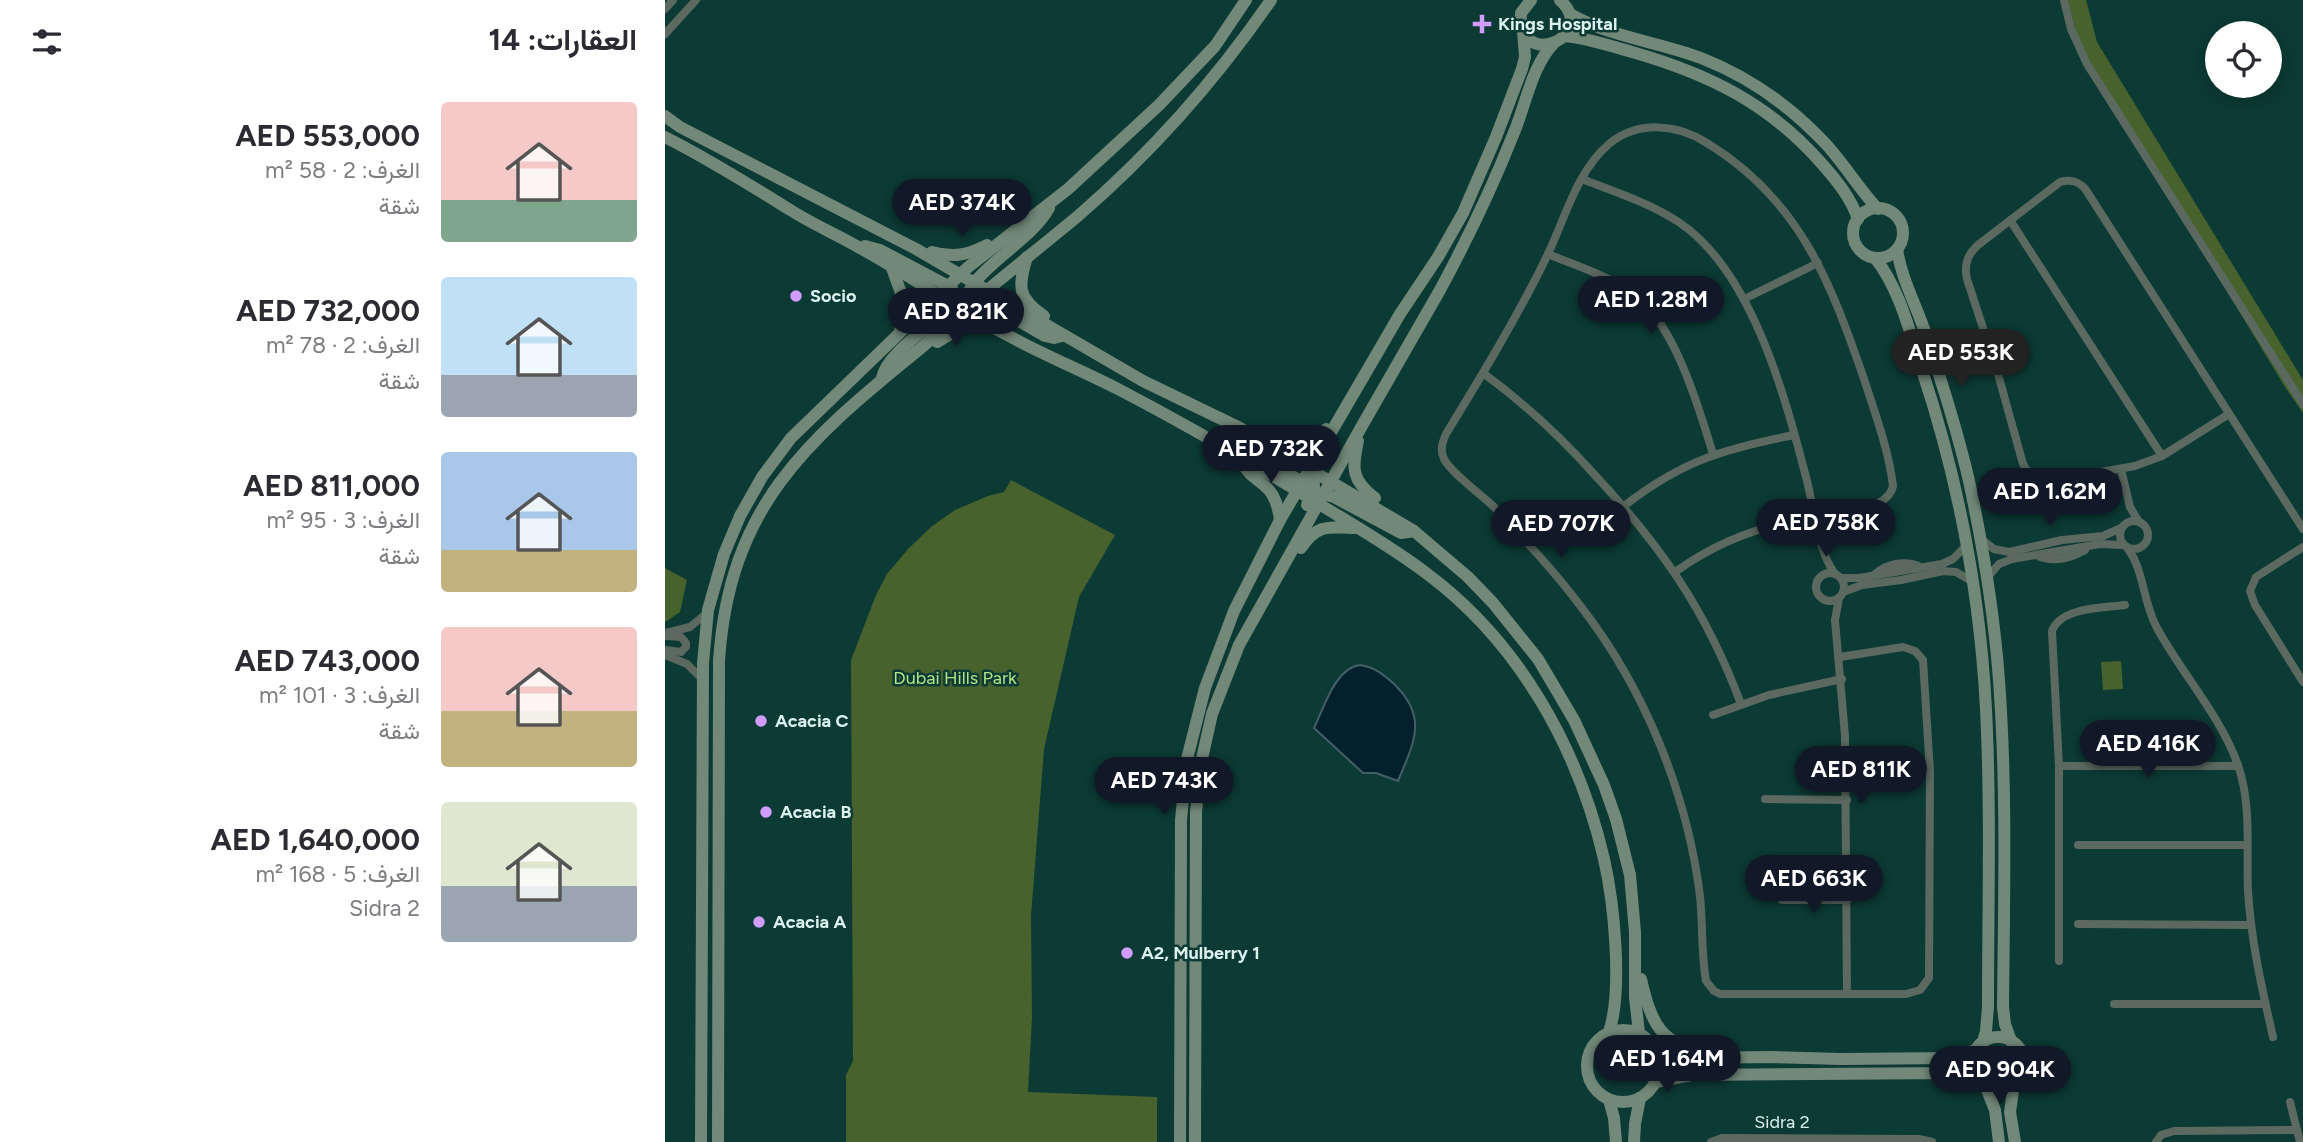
<!DOCTYPE html>
<html lang="ar">
<meta charset="utf-8">
<style>
:root{--surface:#fff;--page:#f2f2f3;--text:#2b2b33;--muted:#7c7c81;--accent:#111827}
body{margin:0;font-family:Figtree,Vazirmatn,sans-serif;background:var(--page);color:var(--text);direction:rtl;height:100vh;display:flex;flex-direction:column;font-size:26px;white-space:nowrap}
*{box-sizing:border-box;margin:0}
p{font-size:23px;color:var(--muted)}
.icon{flex:none;width:38px;height:38px;fill:none;stroke:currentColor;stroke-width:2;stroke-linecap:round;stroke-linejoin:round}
.map{position:relative;flex:1;overflow:hidden;direction:ltr}
.details{display:flex;flex-direction:column;background:var(--surface);width:665px}
.details>*{flex:none}
.fabs{position:absolute;left:1540px;top:21px;display:grid;gap:14px}
.fabs a{display:grid;place-items:center;width:77px;height:77px;border-radius:50%;background:var(--surface);box-shadow:0 4px 18px #0003;font-size:35px}
.price{position:absolute;translate:-50% -60px;padding:0 16px;border-radius:24px;background:var(--accent);color:#fff;font-size:23px;line-height:46px;filter:drop-shadow(0 2px 4px #0008)}
.price::after{content:'';position:absolute;left:50%;top:42px;width:21px;height:16px;margin-left:-10px;background:inherit;clip-path:polygon(0 0,100% 0,50% 100%)}
.price.selected{background:#222;color:#fff}
ul{padding:0;list-style:none}
li{display:flex;align-items:center;gap:21px;height:175px;padding:0 28px}
li span{display:grid;place-items:center;flex:none;width:196px;height:140px;border-radius:7px;color:#555}
li>.icon{margin-inline-start:auto}
span .icon{width:84px;height:84px;fill:#fffc;stroke-width:1}
li b{font-size:30px}
h2{display:flex;justify-content:space-between;align-items:center;height:84px;padding:0 28px;font-size:30px}
main{display:flex;flex:1;min-height:0}
.map>svg:first-child{display:block}
.green{fill:#47622c}
.water{fill:#04202d;stroke:#445f67;stroke-width:2}
.lines{fill:none;stroke-linecap:round;stroke-linejoin:round}
.street{stroke:#5b6960;stroke-width:8}
.secondary{stroke:#728879;stroke-width:12}
.poi-dot{fill:#d09dfe;stroke:#0c3a34;stroke-width:2.5}
.labels{text-anchor:middle;stroke-width:5;stroke-linejoin:round;paint-order:stroke}
.poi-label{font-size:18px;font-weight:bold;fill:#dbf2ed;stroke:#0c3a34;text-anchor:start}
.park-label{font-size:18px;fill:#b2e384;stroke:#0c3a34}
.street-label{font-size:18px;fill:#dbf2ed;stroke:#0c3a34}
</style>
<main>
<div class="map">
<svg width="1638" height="1142" viewBox="0 0 1638 1142">
<rect width="100%" height="100%" fill="#0c3a34"/>
<!-- green -->
<g class="green">
<polygon points="1403,0 1421,0 1432,42 1638,380 1638,413 1620,387 1415,49"/>
<polygon points="346,480 450,535 414,597 379,749 366,916 367,1018 363,1092 492,1097 492,1142 181,1142 181,1075 188,1061 186,660 211,595 222,574 243,549 266,527 290,510 323,496 339,492"/>
<polygon points="0,568 22,580 15,612 2,621 0,621"/>
<polygon points="1456,661 1458,689 1438,690 1436,662"/>
</g>
<!-- water -->
<path class="water" d="M695,665C709,667 718,674 728,683C764,717 749,742 733,781L711,773H698L649,728C659,708 670,668 695,665Z"/>
<g class="lines">
<!-- street -->
<g class="street">
<polyline points="1399,0 1406,29 1422,64 1638,404"/>
<polyline points="0,9 8,0"/>
<polyline points="0,34 31,0"/>
<path d="M917,179C950,192 985,203 1015,223C1087,272 1120,396 1141,477C1149,506 1152,550 1170,574"/>
<polyline points="1345,220 1497,456"/>
<path d="M883,254C909,265 938,274 962,289C1008,317 1033,405 1048,454"/>
<polyline points="1079,299 1153,263"/>
<path d="M818,373C859,403 894,435 928,473C996,546 1041,610 1076,704"/>
<path d="M1564,414L1497,456L1470,466L1401,478L1378,481L1367,478L1358,464L1333,374L1302,279C1299,265 1302,255 1313,245L1395,182C1406,179 1414,181 1421,190C1493,303 1566,416 1638,529"/>
<polyline points="1456,469 1465,507 1474,522"/>
<path d="M959,506C1017,461 1058,449 1129,435"/>
<path d="M1151,517C1174,513 1222,512 1228,486C1224,451 1210,413 1199,379C1165,281 1135,200 1042,143C1012,124 973,120 944,144C912,171 900,218 883,254C853,316 817,375 781,434C777,443 775,450 779,459C786,473 817,495 829,507C859,539 890,572 917,608C980,690 1022,793 1035,896C1038,924 1036,953 1041,981L1049,991L1055,994H1241L1255,990L1264,978L1265,772L1258,660L1250,651L1238,647L1175,657"/>
<circle cx="1469" cy="535" r="14"/>
<polyline points="1316,539 1329,549 1344,552 1397,540 1438,536 1456,528"/>
<polyline points="1638,547 1591,577 1585,591 1590,605 1638,682"/>
<path d="M1463,549C1479,570 1478,603 1492,628C1517,674 1555,715 1573,765C1587,806 1581,848 1583,891C1586,941 1597,989 1608,1037"/>
<path d="M1375,557C1390,562 1406,558 1420,550"/>
<path d="M1010,572C1048,545 1079,533 1124,521"/>
<circle cx="1165" cy="587" r="14"/>
<path d="M1210,574C1223,563 1241,560 1256,567"/>
<polyline points="1176,578 1194,578 1277,564 1288,559 1302,545"/>
<polyline points="1322,578 1334,564 1347,559 1435,544 1458,545"/>
<polyline points="1178,592 1197,585 1236,580 1278,571 1291,572 1308,582"/>
<polyline points="1174,598 1170,620 1180,736 1182,994"/>
<polyline points="1,633 25,627 42,613"/>
<polyline points="0,636 16,637 21,643 21,647 16,652 0,650"/>
<polyline points="0,655 22,664 37,679"/>
<polyline points="1048,715 1104,695 1177,679"/>
<polyline points="1394,766 1573,766"/>
<polyline points="1100,799 1182,800"/>
<polyline points="1413,845 1582,845"/>
<polyline points="1117,900 1182,900"/>
<polyline points="1413,924 1586,925"/>
<path d="M1394,961V766L1387,631C1396,607 1438,608 1460,605"/>
<polyline points="1449,1004 1600,1004"/>
<polyline points="1625,1102 1635,1142"/>
<polyline points="1046,1142 1057,1138 1254,1139 1267,1142"/>
<polyline points="1491,1142 1496,1135 1509,1131 1632,1130"/>
</g>
<!-- secondary -->
<g class="secondary">
<path d="M866,0L856,13C851,72 935,37 895,0"/>
<path d="M905,14C945,37 994,42 1036,58C1082,76 1125,106 1159,142C1179,163 1193,188 1213,209"/>
<path d="M899,36C923,38 945,46 967,52C1044,74 1105,104 1158,165C1172,181 1186,198 1193,219"/>
<polyline points="0,116 15,127 251,249 478,381 575,428 749,531 803,577 828,603 873,659 909,720 939,785 951,819 965,875 970,932 970,997 974,1033"/>
<path d="M0,137C44,159 85,185 127,211C149,225 173,235 195,248C246,276 294,310 346,337C381,356 418,371 453,389C522,425 589,464 654,504C690,526 727,547 761,573C853,641 913,747 939,859C949,903 958,990 944,1032"/>
<circle cx="1213" cy="233" r="25"/>
<polyline points="200,246 215,250 287,288"/>
<path d="M1232,249C1236,277 1250,303 1259,329C1276,379 1292,429 1304,481C1318,546 1329,613 1334,680C1342,788 1339,898 1338,1007L1340,1024L1346,1041"/>
<path d="M267,252C289,258 302,255 322,245"/>
<path d="M362,257C353,286 352,298 379,316"/>
<path d="M1210,258C1235,289 1245,333 1257,370C1293,479 1315,594 1321,709C1326,808 1323,908 1323,1007L1321,1031L1318,1042"/>
<polyline points="227,268 240,304 235,331"/>
<polyline points="307,298 324,304 380,336 389,338 397,336"/>
<path d="M298,310C299,272 365,244 384,208"/>
<polyline points="272,342 297,327 324,328"/>
<path d="M217,378C223,349 275,324 291,297"/>
<path d="M693,441C687,468 686,480 710,498"/>
<path d="M615,448C636,452 649,448 661,429"/>
<path d="M575,459C589,489 609,476 615,520"/>
<polyline points="603,464 643,484"/>
<polyline points="651,492 669,497 736,533 749,531"/>
<polyline points="642,505 649,485 646,468"/>
<path d="M636,548C652,524 663,527 689,528"/>
<path d="M976,979C986,1022 995,1047 1045,1052"/>
<circle cx="958" cy="1066" r="36"/>
<circle cx="1333" cy="1063" r="26"/>
<polyline points="991,1049 1017,1058 1107,1057 1176,1059 1286,1058 1311,1050"/>
<polyline points="991,1082 1026,1075 1290,1073 1311,1077"/>
<polyline points="1349,1084 1345,1112 1350,1142"/>
<polyline points="1321,1087 1330,1110 1334,1142"/>
<polyline points="944,1100 949,1118 951,1142"/>
<polyline points="36,1142 38,663 43,610 59,554 75,516 97,477 126,438 302,268 403,189 494,105 550,46 581,0"/>
<path d="M53,1142L54,661C64,508 140,442 251,352C265,341 277,328 290,317C331,282 372,250 413,216C486,153 551,80 606,0"/>
<polyline points="515,1142 516,820 522,759 540,688 569,611 615,520 735,314 773,257 798,213 831,137 857,69 860,57 858,31"/>
<path d="M530,1142L531,812L536,763L547,714L574,645L698,424L775,290C802,240 827,188 848,135C861,105 866,67 889,43"/>
<polyline points="969,1142 970,1124 975,1098"/>
</g>
</g>
<!-- markers -->
<g class="poi-dot">
<path d="M813.5 13.5h7v7h7v7h-7v7h-7v-7h-7v-7h7z"/>
<circle cx="131" cy="296" r="7"/>
<circle cx="96" cy="721" r="7"/>
<circle cx="101" cy="812" r="7"/>
<circle cx="94" cy="922" r="7"/>
<circle cx="462" cy="953" r="7"/>
</g>
<g class="labels">
<!-- poi labels -->
<g class="poi-label">
<text x="833" y="30">Kings Hospital</text>
<text x="145" y="302">Socio</text>
<text x="110" y="727">Acacia C</text>
<text x="115" y="818">Acacia B</text>
<text x="108" y="928">Acacia A</text>
<text x="476" y="959">A2, Mulberry 1</text>
</g>
<!-- park labels -->
<g class="park-label">
<text x="290" y="684">Dubai Hills Park</text>
</g>
<!-- street labels -->
<g class="street-label">
<text x="1117" y="1128">Sidra 2</text>
</g>
</g>
</svg>
<div class="fabs">
<a><svg class="icon" aria-label="locate" viewBox="0 0 24 24"><circle cx="12" cy="12" r="6"/><path d="M12 2v4M12 18v4M2 12h4M18 12h4"/></svg></a>
</div>
<b class="price" style="left:297px;top:239px">AED 374K</b>
<b class="price" style="left:986px;top:336px">AED 1.28M</b>
<b class="price" style="left:291px;top:348px">AED 821K</b>
<b class="price selected" style="left:1296px;top:389px">AED 553K</b>
<b class="price" style="left:606px;top:485px">AED 732K</b>
<b class="price" style="left:1385px;top:528px">AED 1.62M</b>
<b class="price" style="left:1161px;top:559px">AED 758K</b>
<b class="price" style="left:896px;top:560px">AED 707K</b>
<b class="price" style="left:1483px;top:780px">AED 416K</b>
<b class="price" style="left:1196px;top:806px">AED 811K</b>
<b class="price" style="left:499px;top:817px">AED 743K</b>
<b class="price" style="left:1149px;top:915px">AED 663K</b>
<b class="price" style="left:1002px;top:1095px">AED 1.64M</b>
<b class="price" style="left:1335px;top:1106px">AED 904K</b>
</div>
<section class="details">
<h2>العقارات: 14<svg class="icon" aria-label="filters" viewBox="0 0 24 24"><path d="M4 7h16M4 17h16"/><circle cx="9" cy="7" r="2"/><circle cx="15" cy="17" r="2"/></svg></h2>
<ul>
<li><span style="background:linear-gradient(#f6c9c9 70%,#7fa58c 0)"><svg class="icon" aria-label="home" viewBox="0 0 24 24"><path d="M3 11l9-7 9 7M6 9v11h12V9"/></svg></span><div><b>AED 553,000</b><p>الغرف: 2 · 58 m²</p><p>شقة</p></div></li>
<li><span style="background:linear-gradient(#bfe0f5 70%,#9aa5b1 0)"><svg class="icon" aria-label="home" viewBox="0 0 24 24"><path d="M3 11l9-7 9 7M6 9v11h12V9"/></svg></span><div><b>AED 732,000</b><p>الغرف: 2 · 78 m²</p><p>شقة</p></div></li>
<li><span style="background:linear-gradient(#a9c7e8 70%,#c2b280 0)"><svg class="icon" aria-label="home" viewBox="0 0 24 24"><path d="M3 11l9-7 9 7M6 9v11h12V9"/></svg></span><div><b>AED 811,000</b><p>الغرف: 3 · 95 m²</p><p>شقة</p></div></li>
<li><span style="background:linear-gradient(#f6c9c9 60%,#c2b280 0)"><svg class="icon" aria-label="home" viewBox="0 0 24 24"><path d="M3 11l9-7 9 7M6 9v11h12V9"/></svg></span><div><b>AED 743,000</b><p>الغرف: 3 · 101 m²</p><p>شقة</p></div></li>
<li><span style="background:linear-gradient(#dfe7d0 60%,#9aa5b1 0)"><svg class="icon" aria-label="home" viewBox="0 0 24 24"><path d="M3 11l9-7 9 7M6 9v11h12V9"/></svg></span><div><b>AED 1,640,000</b><p>الغرف: 5 · 168 m²</p><p>Sidra 2</p></div></li>
</ul>
</section>
</main>
